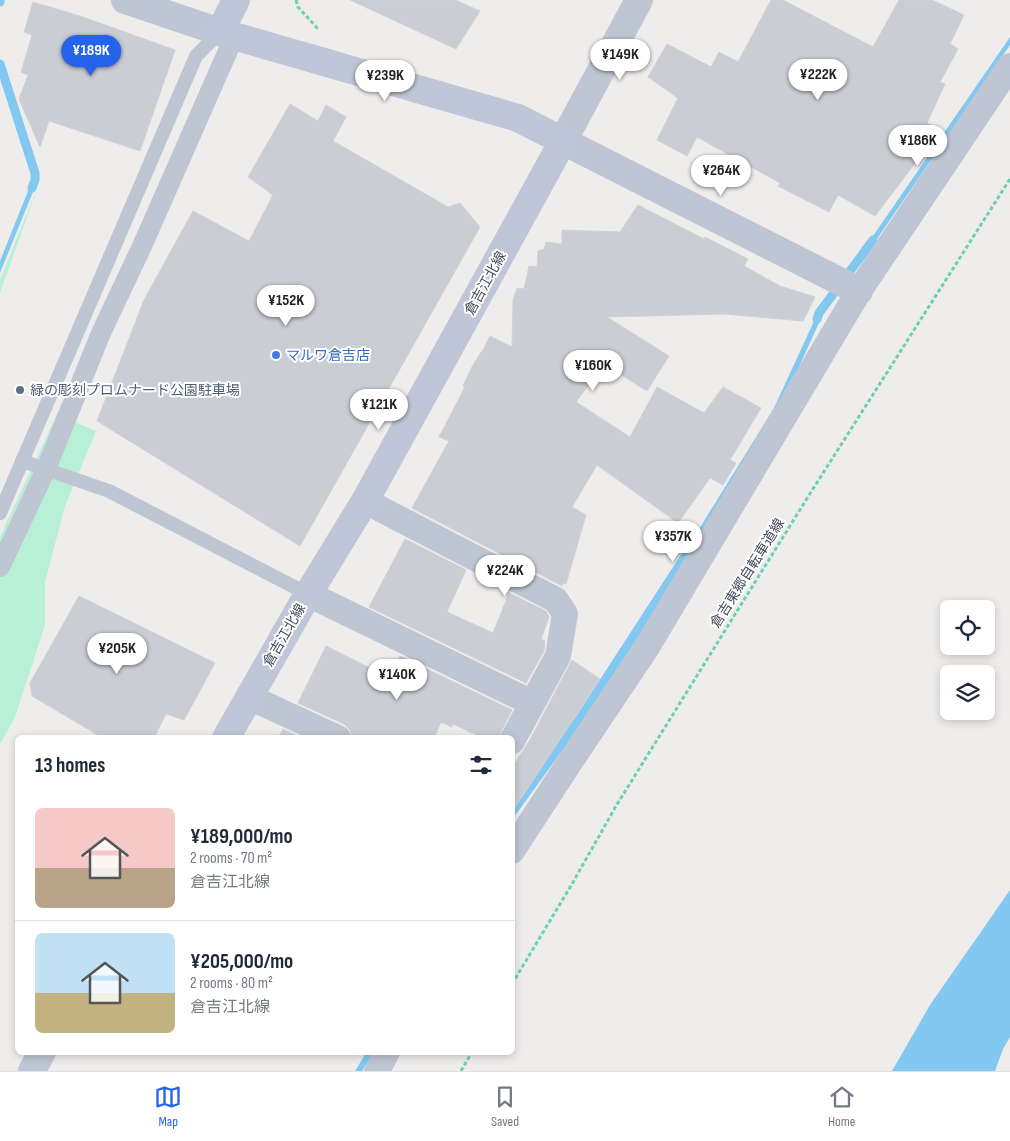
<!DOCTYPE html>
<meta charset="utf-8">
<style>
:root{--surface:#fff;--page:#f2f2f3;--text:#1f2937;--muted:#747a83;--line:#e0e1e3;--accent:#2563eb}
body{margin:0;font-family:"Sofia Sans Condensed","Noto Sans JP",sans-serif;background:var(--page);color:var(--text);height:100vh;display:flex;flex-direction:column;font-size:19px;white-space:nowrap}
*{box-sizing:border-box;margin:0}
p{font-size:16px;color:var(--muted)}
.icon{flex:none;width:28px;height:28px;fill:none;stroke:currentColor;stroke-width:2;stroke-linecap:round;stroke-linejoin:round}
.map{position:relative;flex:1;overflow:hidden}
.sheet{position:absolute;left:15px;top:735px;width:500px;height:320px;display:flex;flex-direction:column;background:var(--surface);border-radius:8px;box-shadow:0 2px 8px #0003}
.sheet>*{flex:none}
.fabs{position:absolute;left:940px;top:600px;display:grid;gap:10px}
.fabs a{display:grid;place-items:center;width:55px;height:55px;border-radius:8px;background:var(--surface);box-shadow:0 2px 8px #0003;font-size:25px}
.price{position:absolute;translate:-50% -42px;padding:0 11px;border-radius:18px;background:#fff;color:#222;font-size:16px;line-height:32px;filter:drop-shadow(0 1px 2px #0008)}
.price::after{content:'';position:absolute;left:50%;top:30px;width:15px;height:11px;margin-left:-8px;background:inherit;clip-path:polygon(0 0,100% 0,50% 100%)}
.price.on{background:var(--accent);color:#fff}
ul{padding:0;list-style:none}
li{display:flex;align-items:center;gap:15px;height:125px;padding:0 20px}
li+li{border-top:1px solid var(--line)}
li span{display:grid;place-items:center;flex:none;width:140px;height:100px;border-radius:8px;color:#555}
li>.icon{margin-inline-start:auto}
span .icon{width:60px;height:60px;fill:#fffc;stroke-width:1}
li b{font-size:21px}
h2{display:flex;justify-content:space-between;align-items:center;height:60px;padding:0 20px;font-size:21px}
.tabs{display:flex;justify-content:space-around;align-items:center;height:70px;border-top:1px solid var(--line);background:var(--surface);font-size:14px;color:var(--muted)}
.tabs a{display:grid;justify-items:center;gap:2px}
.tabs .on{color:var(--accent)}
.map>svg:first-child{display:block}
.green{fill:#b7f0d6}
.water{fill:#82c8f0}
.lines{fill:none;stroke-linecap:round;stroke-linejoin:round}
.stream{stroke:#82c8f0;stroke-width:9}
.building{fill:#cbcdd5;stroke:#d0d1d9}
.path{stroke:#6ed0af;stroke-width:3;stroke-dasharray:4 2.5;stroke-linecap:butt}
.service{stroke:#bfc6d3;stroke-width:14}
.pedestrian{stroke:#bfc6d3;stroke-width:20}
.minor{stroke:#bfc6d3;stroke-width:26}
.tertiary{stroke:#bfc6d3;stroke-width:28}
.secondary{stroke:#bec6d7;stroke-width:28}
.shop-dot{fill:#3f7fe0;stroke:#fff;stroke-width:2}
.service-dot{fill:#5c6f8a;stroke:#fff;stroke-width:2}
.labels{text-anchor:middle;stroke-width:4;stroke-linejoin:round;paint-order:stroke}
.street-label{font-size:14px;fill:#444c5b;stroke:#fff}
.shop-label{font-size:14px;fill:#366cbe;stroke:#fff;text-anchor:start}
.service-label{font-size:14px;fill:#4e5e75;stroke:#fff;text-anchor:start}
</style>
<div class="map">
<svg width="1010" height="1071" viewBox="0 0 1010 1071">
<rect width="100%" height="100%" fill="#efedec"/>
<!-- green -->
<g class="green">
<polygon points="37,189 0,293 0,280"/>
<polygon points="57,414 96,431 65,506 45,582 45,625 15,717 0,744 0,537"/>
</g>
<!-- water -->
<g class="water">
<polygon points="1010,37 1010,45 870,249 864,249"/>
<polygon points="36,176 37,182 0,273 0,261 32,181"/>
<polygon points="820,308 823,314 793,380 700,536 696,534 774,408"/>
<polygon points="1010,890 1010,1037 1003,1049 995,1071 892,1071 930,1005"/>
<polygon points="366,1053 373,1053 362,1071 355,1071"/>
</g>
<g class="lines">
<!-- stream -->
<g class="stream">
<polyline points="0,2 0,0"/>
<polyline points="0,64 35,173 35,180 32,188"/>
<polyline points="817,319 819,313 873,240"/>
<polyline points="512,812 579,720 696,540"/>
</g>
</g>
<!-- building -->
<g class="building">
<polygon points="350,0 455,0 480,11 456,49"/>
<polygon points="771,0 783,0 873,47 899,0 932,0 964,15 950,44 958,49 940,82 945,84 927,123 934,127 913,166 875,216 838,195 829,212 778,186 780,183 697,137 687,156 657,140 678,98 648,77 667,44 711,67 719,52 738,62"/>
<polygon points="33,2 80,16 175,50 140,151 49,121 40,147 19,99 28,75 21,72 32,35 24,32"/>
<polygon points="290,104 318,121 326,105 346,117 333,141 448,207 460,203 480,227 300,546 97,421 144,300 193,211 249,241 273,195 248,177"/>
<polygon points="638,205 704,239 705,237 748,259 744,266 780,286 815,297 803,321 724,314 607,317 669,356 647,391 604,364 576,402 630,437 657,387 704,413 723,387 761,408 730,460 736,463 723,485 710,478 678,523 597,465 572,507 586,515 566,584 563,583 562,586 412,508 449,441 439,437 465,387 463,386 472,367 481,352 482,352 490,336 512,347 513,300 517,288 524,289 529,266 537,267 538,251 544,249 546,242 562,244 562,230 620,232"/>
<polygon points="405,539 466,570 447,612 493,633 509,593 546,611 549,617 541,639 545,641 544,651 526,683 369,607"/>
<polygon points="79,596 215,663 184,720 166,714 154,738 103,738 32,696 30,683"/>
<polygon points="326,646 390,678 400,656 512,710 498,738 483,738 453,724 452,727 441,722 434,738 353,738 350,730 344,724 298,703"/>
<polygon points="572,660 600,679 512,812 512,768 531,738"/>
<polygon points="283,729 301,738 278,738"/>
</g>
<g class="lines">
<!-- path -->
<g class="path">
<polyline points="296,0 298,7 318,29"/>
<polyline points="512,984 572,884 616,806 811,492 1010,179"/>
<polyline points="461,1071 472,1052"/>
</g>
<!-- service -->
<g class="service">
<polyline points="22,461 109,491 308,594"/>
<polyline points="0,513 196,56 220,32"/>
</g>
<!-- pedestrian -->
<polyline class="pedestrian" points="0,567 46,469 101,333 143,244 234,37"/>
<!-- minor -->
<g class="minor">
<polyline points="365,501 556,600 565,614 558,656 512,741"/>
<polyline points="308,594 532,703"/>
<polyline points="249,697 338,738"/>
<polyline points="512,851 570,762 647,647 859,291 1010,66"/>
<polyline points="377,1071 387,1052"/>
</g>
<!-- tertiary -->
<g class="tertiary">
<polyline points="125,0 220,32"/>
<polyline points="639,0 563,141 859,291"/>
</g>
<!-- secondary -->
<g class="secondary">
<polyline points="226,738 308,594 365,501 563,141 518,118 220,32 236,0"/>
<polyline points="32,1071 42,1052"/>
</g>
</g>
<!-- markers -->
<circle class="shop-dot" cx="276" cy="355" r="5"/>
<circle class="service-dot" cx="20" cy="390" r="5"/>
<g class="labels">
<!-- street labels -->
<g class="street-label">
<text transform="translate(485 283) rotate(-61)" y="5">倉吉江北線</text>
<text transform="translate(747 573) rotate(-58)" y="5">倉吉東郷自転車道線</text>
<text transform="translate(284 635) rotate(-60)" y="5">倉吉江北線</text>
</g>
<!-- shop labels -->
<g class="shop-label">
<text x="286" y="360">マルワ倉吉店</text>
</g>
<!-- service labels -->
<g class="service-label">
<text x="30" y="395">緑の彫刻プロムナード公園駐車場</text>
</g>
</g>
</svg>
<div class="fabs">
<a><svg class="icon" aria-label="locate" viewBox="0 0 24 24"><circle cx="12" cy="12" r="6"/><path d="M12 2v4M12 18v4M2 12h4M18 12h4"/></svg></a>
<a><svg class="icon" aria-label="layers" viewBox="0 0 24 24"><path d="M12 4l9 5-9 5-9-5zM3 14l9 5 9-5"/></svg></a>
</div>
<b class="price on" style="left:91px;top:77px">¥189K</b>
<b class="price" style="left:620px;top:81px">¥149K</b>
<b class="price" style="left:818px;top:101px">¥222K</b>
<b class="price" style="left:385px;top:102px">¥239K</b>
<b class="price" style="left:918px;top:167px">¥186K</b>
<b class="price" style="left:721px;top:197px">¥264K</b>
<b class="price" style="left:286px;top:327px">¥152K</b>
<b class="price" style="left:593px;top:392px">¥160K</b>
<b class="price" style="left:379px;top:431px">¥121K</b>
<b class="price" style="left:673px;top:563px">¥357K</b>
<b class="price" style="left:505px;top:597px">¥224K</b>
<b class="price" style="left:117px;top:675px">¥205K</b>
<b class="price" style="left:397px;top:701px">¥140K</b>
<section class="sheet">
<h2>13 homes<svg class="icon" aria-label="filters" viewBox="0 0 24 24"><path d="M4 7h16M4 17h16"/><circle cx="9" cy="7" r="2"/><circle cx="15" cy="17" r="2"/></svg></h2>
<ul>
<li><span style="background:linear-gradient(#f6c9c9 60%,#b9a48a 0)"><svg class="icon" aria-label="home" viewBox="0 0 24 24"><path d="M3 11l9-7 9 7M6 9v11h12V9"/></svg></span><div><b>¥189,000/mo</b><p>2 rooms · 70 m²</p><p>倉吉江北線</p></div></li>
<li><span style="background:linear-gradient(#bfe0f5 60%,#c2b280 0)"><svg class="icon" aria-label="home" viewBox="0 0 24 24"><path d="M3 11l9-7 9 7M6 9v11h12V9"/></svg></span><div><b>¥205,000/mo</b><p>2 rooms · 80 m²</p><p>倉吉江北線</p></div></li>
</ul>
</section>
</div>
<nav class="tabs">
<a class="on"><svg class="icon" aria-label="map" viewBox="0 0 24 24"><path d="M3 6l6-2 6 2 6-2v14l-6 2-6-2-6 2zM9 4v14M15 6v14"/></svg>Map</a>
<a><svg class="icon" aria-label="saved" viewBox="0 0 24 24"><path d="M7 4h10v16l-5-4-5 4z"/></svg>Saved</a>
<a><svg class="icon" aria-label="home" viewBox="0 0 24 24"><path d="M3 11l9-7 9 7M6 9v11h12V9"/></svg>Home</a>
</nav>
